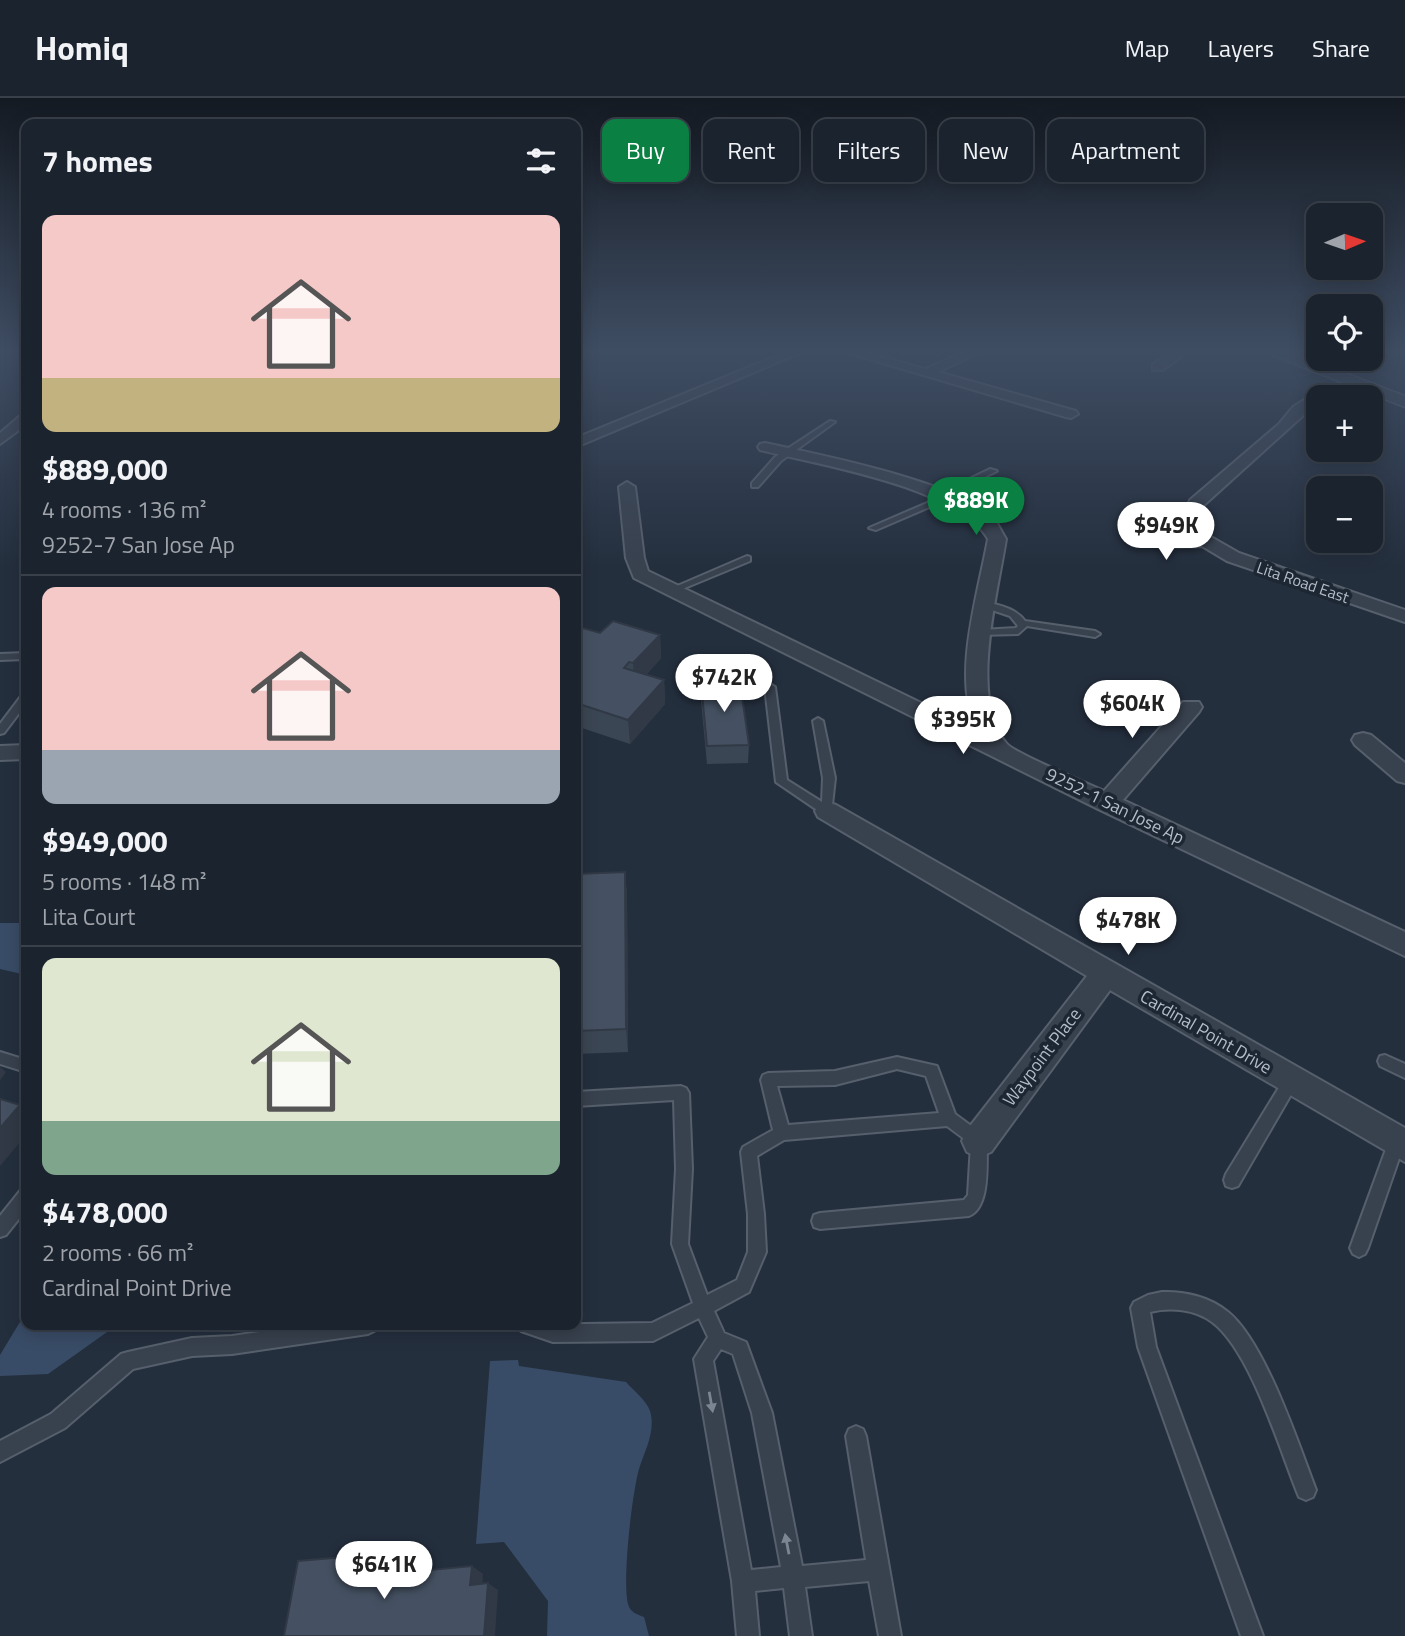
<!DOCTYPE html>
<meta charset="utf-8">
<style>
:root{--surface:#1b232e;--page:#282f3a;--text:#f1f3f6;--muted:#a0a4aa;--line:#39404a;--accent:#0b8043}
body{margin:0;font-family:"Titillium Web",sans-serif;background:var(--page);color:var(--text);height:100vh;display:flex;flex-direction:column;font-size:26px;white-space:nowrap}
*{box-sizing:border-box;margin:0}
p{font-size:23px;color:var(--muted)}
.icon{flex:none;width:38px;height:38px;fill:none;stroke:currentColor;stroke-width:2;stroke-linecap:round;stroke-linejoin:round}
.map{position:relative;flex:1;overflow:hidden}
.side{position:absolute;left:21px;top:21px;width:560px;height:1211px;display:flex;flex-direction:column;background:var(--surface);border-radius:14px;box-shadow:0 4px 18px #0003,0 0 0 2px var(--line)}
.side>*{flex:none}
.guide{position:absolute;left:602px;top:21px;width:665px;height:63px;display:flex;gap:14px}
.needle{width:46px;rotate:88deg}
.tools{position:absolute;left:1306px;top:105px;display:grid;gap:14px}
.tools a{display:grid;place-items:center;width:77px;height:77px;border-radius:14px;background:var(--surface);box-shadow:0 4px 18px #0003,0 0 0 2px var(--line);font-size:35px}
.price{position:absolute;translate:-50% -60px;padding:0 16px;border-radius:24px;background:#fff;color:#222;font-size:23px;line-height:46px;filter:drop-shadow(0 2px 4px #0008)}
.price::after{content:'';position:absolute;left:50%;top:42px;width:21px;height:16px;margin-left:-10px;background:inherit;clip-path:polygon(0 0,100% 0,50% 100%)}
.price.selected{background:var(--accent);color:#fff}
ul{padding:0;list-style:none}
li{display:grid;align-content:center;gap:14px;height:371px;padding:0 21px}
li+li{border-top:2px solid var(--line)}
li span{display:grid;place-items:center;height:217px;border-radius:14px;color:#555}
li>.icon{margin-inline-start:auto}
span .icon{width:126px;height:126px;fill:#fffc;stroke-width:1}
li b{font-size:30px}
h2{display:flex;justify-content:space-between;align-items:center;height:84px;padding:0 21px;font-size:30px}
.chip{padding:0 24px;border-radius:14px;background:var(--surface);box-shadow:0 4px 18px #0003,0 0 0 2px var(--line);font-size:24px;line-height:63px}
.chip.selected{background:var(--accent);color:#fff}
header{display:flex;align-items:center;gap:42px;box-sizing:border-box;height:98px;padding:0 35px;background:var(--surface);border-bottom:2px solid var(--line)}
header strong{font-size:33px}
nav{display:flex;gap:38px;margin-inline-start:auto;font-size:24px}
.map>svg:first-child{display:block}
.water{fill:#394c67}
.lines{fill:none;stroke-linecap:round;stroke-linejoin:round}
.service-casing{stroke:#565f6c;stroke-width:4}
.minor-casing{stroke:#565f6c;stroke-width:4}
.tertiary-casing{stroke:#565f6c;stroke-width:3}
.service{fill:#38414e;fill-rule:evenodd}
.minor{fill:#38414e;fill-rule:evenodd}
.tertiary{fill:#38414e;fill-rule:evenodd}
.wall{fill:#3b4654}
.shaded-wall{fill:#303945}
.building{fill:#455162;stroke:#303945;stroke-width:2}
.oneway{fill:#7c8592}
.labels{text-anchor:middle;stroke-width:7;stroke-linejoin:round;paint-order:stroke}
.far-street-label{font-size:16px;fill:#b4bcc9;stroke:#1d2633}
.street-label{font-size:18px;fill:#b4bcc9;stroke:#1d2633}
</style>
<header>
<strong>Homiq</strong>
<nav><a>Map</a><a>Layers</a><a>Share</a></nav>
</header>
<div class="map">
<svg width="1405" height="1538" viewBox="0 0 1405 1538">
<rect width="100%" height="100%" fill="#242f3e"/>
<!-- water -->
<g class="water">
<polygon points="0,825 26,825 26,877 0,871"/>
<polygon points="26,1214 26,1227 117,1227 48,1276 0,1278 0,1257"/>
<path d="M518,1262L519,1268L626,1284C633,1292 647,1303 650,1313C656,1333 645,1352 639,1371C632,1395 622,1483 628,1506C630,1514 636,1516 644,1519L649,1538H547L548,1503L504,1444L476,1446L490,1263Z"/>
</g>
<g class="lines">
<!-- service casing -->
<g class="service-casing">
<g id="service">
<polygon points="830,323 835,324 781,363 758,389 752,389 752,385 775,359"/>
<polygon points="990,371 997,373 941,400 934,398"/>
<polygon points="941,399 948,401 876,432 869,430"/>
<polygon points="747,458 750,459 750,463 675,494 668,492"/>
<path d="M986,504C1001,508 1015,510 1025,523L1095,533L1100,536L1095,539L1027,528L1018,536L978,537L976,535L981,532L1016,530L1018,528L1010,518L983,509V505Z"/>
<polygon points="26,555 26,561 0,562 0,556"/>
<polygon points="770,586 775,589 787,682 822,704 823,680 813,623 818,620 823,623 835,680 831,716 823,716 776,684 765,589"/>
<polygon points="26,596 26,606 4,635 0,636 0,626 22,597"/>
<polygon points="0,954 26,962 26,974 0,966"/>
<polygon points="1385,957 1405,966 1405,980 1380,968 1378,963 1380,958"/>
<path d="M897,959L937,968L955,1016L985,1038L987,1043C986,1063 991,1109 969,1118L820,1131L814,1129L812,1123L814,1117L820,1115L964,1102L968,1097L971,1046L947,1028L784,1042L757,1058L764,1116L766,1154L749,1194L714,1213L724,1235L746,1244L772,1315L802,1468L866,1462L846,1338L849,1331L856,1328L863,1331L866,1338L901,1538H879L869,1483L805,1489L812,1538H790L784,1490L755,1493L759,1538H737L732,1483L694,1261L708,1239L699,1220L653,1243L553,1244L521,1233L518,1227L652,1225L693,1205L672,1146L676,1071L674,1002L576,1008V994L681,988L686,990L689,995L692,1071L688,1146L707,1197L737,1182L748,1154V1116L741,1054L743,1049L773,1032L761,982L763,977L768,975L835,973ZM897,971L926,978L939,1015L788,1027L777,988L835,987ZM721,1251L733,1256L752,1315L781,1469L751,1472L713,1263Z"/>
<polygon points="1291,976 1296,978 1298,983 1296,988 1238,1088 1232,1090 1226,1088 1224,1082 1226,1076 1286,978"/>
<polygon points="1397,1036 1403,1038 1405,1043 1368,1150 1365,1156 1359,1159 1353,1156 1350,1150 1389,1043 1391,1038"/>
<polygon points="26,1091 26,1112 6,1137 0,1139 0,1118 20,1093"/>
<path d="M1162,1194C1184,1193 1210,1199 1228,1214C1265,1244 1298,1345 1316,1392L1313,1399L1306,1402L1299,1399C1280,1353 1251,1253 1212,1224C1195,1211 1170,1209 1150,1214L1156,1249L1263,1538H1241L1138,1249L1131,1210L1134,1204L1148,1197Z"/>
<polygon points="308,1227 377,1227 374,1233 368,1236 232,1256 192,1258 133,1271 65,1330 0,1364 0,1343 51,1316 121,1256 128,1254 192,1240 232,1238"/>
</g>
</g>
<!-- minor casing -->
<g class="minor-casing">
<g id="minor">
<polygon points="576,254 584,254 576,259"/>
<polygon points="786,254 802,254 576,349 576,340"/>
<polygon points="845,254 864,254 925,271 964,254 980,254 938,274 1076,313 1078,316 1071,320 1066,319"/>
<polygon points="1173,254 1187,254 1163,272 1153,272 1153,266"/>
<polygon points="1356,281 1361,282 1361,288 1327,299 1318,299 1318,304 1204,407 1199,421 1211,439 1239,455 1405,512 1405,524 1227,463 1202,448 1161,449 1130,441 1127,437 1136,432 1161,439 1193,438 1183,421 1190,402 1279,326 1293,309 1320,292"/>
<polygon points="26,317 26,327 0,346 0,335 20,318"/>
<path d="M765,345C816,356 963,385 995,422C999,428 1002,435 1006,441C998,493 968,604 1007,646C1016,656 1087,685 1104,693L1183,604H1199L1202,609L1199,614L1123,702L1405,834V858L1098,711L634,480L626,460L619,389L627,384L635,389L644,460L648,473L977,632C951,580 978,497 988,441C959,389 816,366 760,352L758,349L760,346Z"/>
<polygon points="1363,635 1371,637 1405,665 1405,685 1397,683 1355,647 1352,642 1355,637"/>
<polygon points="26,647 26,661 0,662 0,648"/>
<polygon points="827,704 836,707 1405,1030 1405,1064 1110,892 991,1054 979,1059 967,1054 962,1043 967,1032 1087,878 818,719 815,713 818,707"/>
</g>
</g>
<!-- tertiary casing -->
<g class="tertiary-casing">
<polygon id="tertiary" points="1270,254 1290,254 1405,298 1405,309 1272,257"/>
</g>
<!-- service -->
<use href="#service" class="service"/>
<!-- minor -->
<use href="#minor" class="minor"/>
<!-- tertiary -->
<use href="#tertiary" class="tertiary"/>
</g>
<!-- wall -->
<g class="wall">
<polygon points="576,528 600,535 660,537 661,560 646,577 664,582 665,606 630,646 576,628"/>
<polygon points="701,585 749,647 748,665 707,666 701,603"/>
<polygon points="625,774 627,798 628,954 576,956 576,776"/>
</g>
<!-- shaded-wall -->
<g class="shaded-wall">
<polygon points="660,537 661,560 635,589 633,565"/>
<polygon points="664,582 665,606 630,646 628,622"/>
<polygon points="625,774 627,798 628,954 626,931"/>
<polygon points="0,969 6,974 0,982"/>
<polygon points="20,1007 26,1013 26,1037 0,1068 0,1030"/>
<polygon points="380,1456 395,1463 393,1484 378,1477"/>
<polygon points="472,1468 483,1476 482,1493 470,1487"/>
<polygon points="488,1485 498,1492 495,1538 484,1538"/>
</g>
<!-- building -->
<g class="building">
<polygon points="613,523 660,537 633,565 629,564 624,570 664,582 628,622 576,605 576,528 600,535"/>
<polygon points="740,584 749,647 707,648 701,585"/>
<polygon points="625,774 626,931 576,933 576,776"/>
<polygon points="0,1001 20,1007 0,1030"/>
<polygon points="380,1456 378,1477 472,1468 470,1487 488,1485 484,1538 284,1538 298,1463"/>
</g>
<!-- one-way arrows -->
<defs><path id="oneway-solid" d="M-6-.8H1V-3.2L6.5 0L1 3.2V.8H-6Z" transform="scale(1.75)"/></defs>
<g class="oneway">
<use href="#oneway-solid" transform="translate(711 1304) rotate(80)"/>
<use href="#oneway-solid" transform="translate(787 1446) rotate(-101)"/>
</g>
<!-- sky -->
<linearGradient id="sky" x2="0" y2="1"><stop stop-color="#141a22"/><stop offset="0.54" stop-color="#3f4d63"/><stop offset="1" stop-color="#3f4d63" stop-opacity="0"/></linearGradient>
<rect width="1405" height="469" fill="url(#sky)"/>
<g class="labels">
<!-- far-street labels -->
<g class="far-street-label">
<text transform="translate(1303 484) rotate(19)" y="6">Lita Road East</text>
</g>
<!-- street labels -->
<g class="street-label">
<text transform="translate(1115 708) rotate(26)" y="6">9252-1 San Jose Ap</text>
<text transform="translate(1206 934) rotate(30)" y="6">Cardinal Point Drive</text>
<text transform="translate(1042 959) rotate(-53)" y="6">Waypoint Place</text>
</g>
</g>
</svg>
<div class="tools">
<a><svg class="needle" viewBox="-14 -14 28 28"><path d="M0-13l5 13h-10z" fill="#e53935"/><path d="M0 13l5-13h-10z" fill="#a0a4aa"/></svg></a>
<a><svg class="icon" aria-label="locate" viewBox="0 0 24 24"><circle cx="12" cy="12" r="6"/><path d="M12 2v4M12 18v4M2 12h4M18 12h4"/></svg></a>
<a>+</a>
<a>−</a>
</div>
<b class="price selected" style="left:976px;top:439px">$889K</b>
<b class="price" style="left:1166px;top:464px">$949K</b>
<b class="price" style="left:724px;top:616px">$742K</b>
<b class="price" style="left:1132px;top:642px">$604K</b>
<b class="price" style="left:963px;top:658px">$395K</b>
<b class="price" style="left:1128px;top:859px">$478K</b>
<b class="price" style="left:384px;top:1503px">$641K</b>
<div class="guide">
<a class="chip selected">Buy</a>
<a class="chip">Rent</a>
<a class="chip">Filters</a>
<a class="chip">New</a>
<a class="chip">Apartment</a>
</div>
<section class="side">
<h2>7 homes<svg class="icon" aria-label="filters" viewBox="0 0 24 24"><path d="M4 7h16M4 17h16"/><circle cx="9" cy="7" r="2"/><circle cx="15" cy="17" r="2"/></svg></h2>
<ul>
<li><span style="background:linear-gradient(#f6c9c9 75%,#c2b280 0)"><svg class="icon" aria-label="home" viewBox="0 0 24 24"><path d="M3 11l9-7 9 7M6 9v11h12V9"/></svg></span><div><b>$889,000</b><p>4 rooms · 136 m²</p><p>9252-7 San Jose Ap</p></div></li>
<li><span style="background:linear-gradient(#f6c9c9 75%,#9aa5b1 0)"><svg class="icon" aria-label="home" viewBox="0 0 24 24"><path d="M3 11l9-7 9 7M6 9v11h12V9"/></svg></span><div><b>$949,000</b><p>5 rooms · 148 m²</p><p>Lita Court</p></div></li>
<li><span style="background:linear-gradient(#dfe7d0 75%,#7fa58c 0)"><svg class="icon" aria-label="home" viewBox="0 0 24 24"><path d="M3 11l9-7 9 7M6 9v11h12V9"/></svg></span><div><b>$478,000</b><p>2 rooms · 66 m²</p><p>Cardinal Point Drive</p></div></li>
</ul>
</section>
</div>
